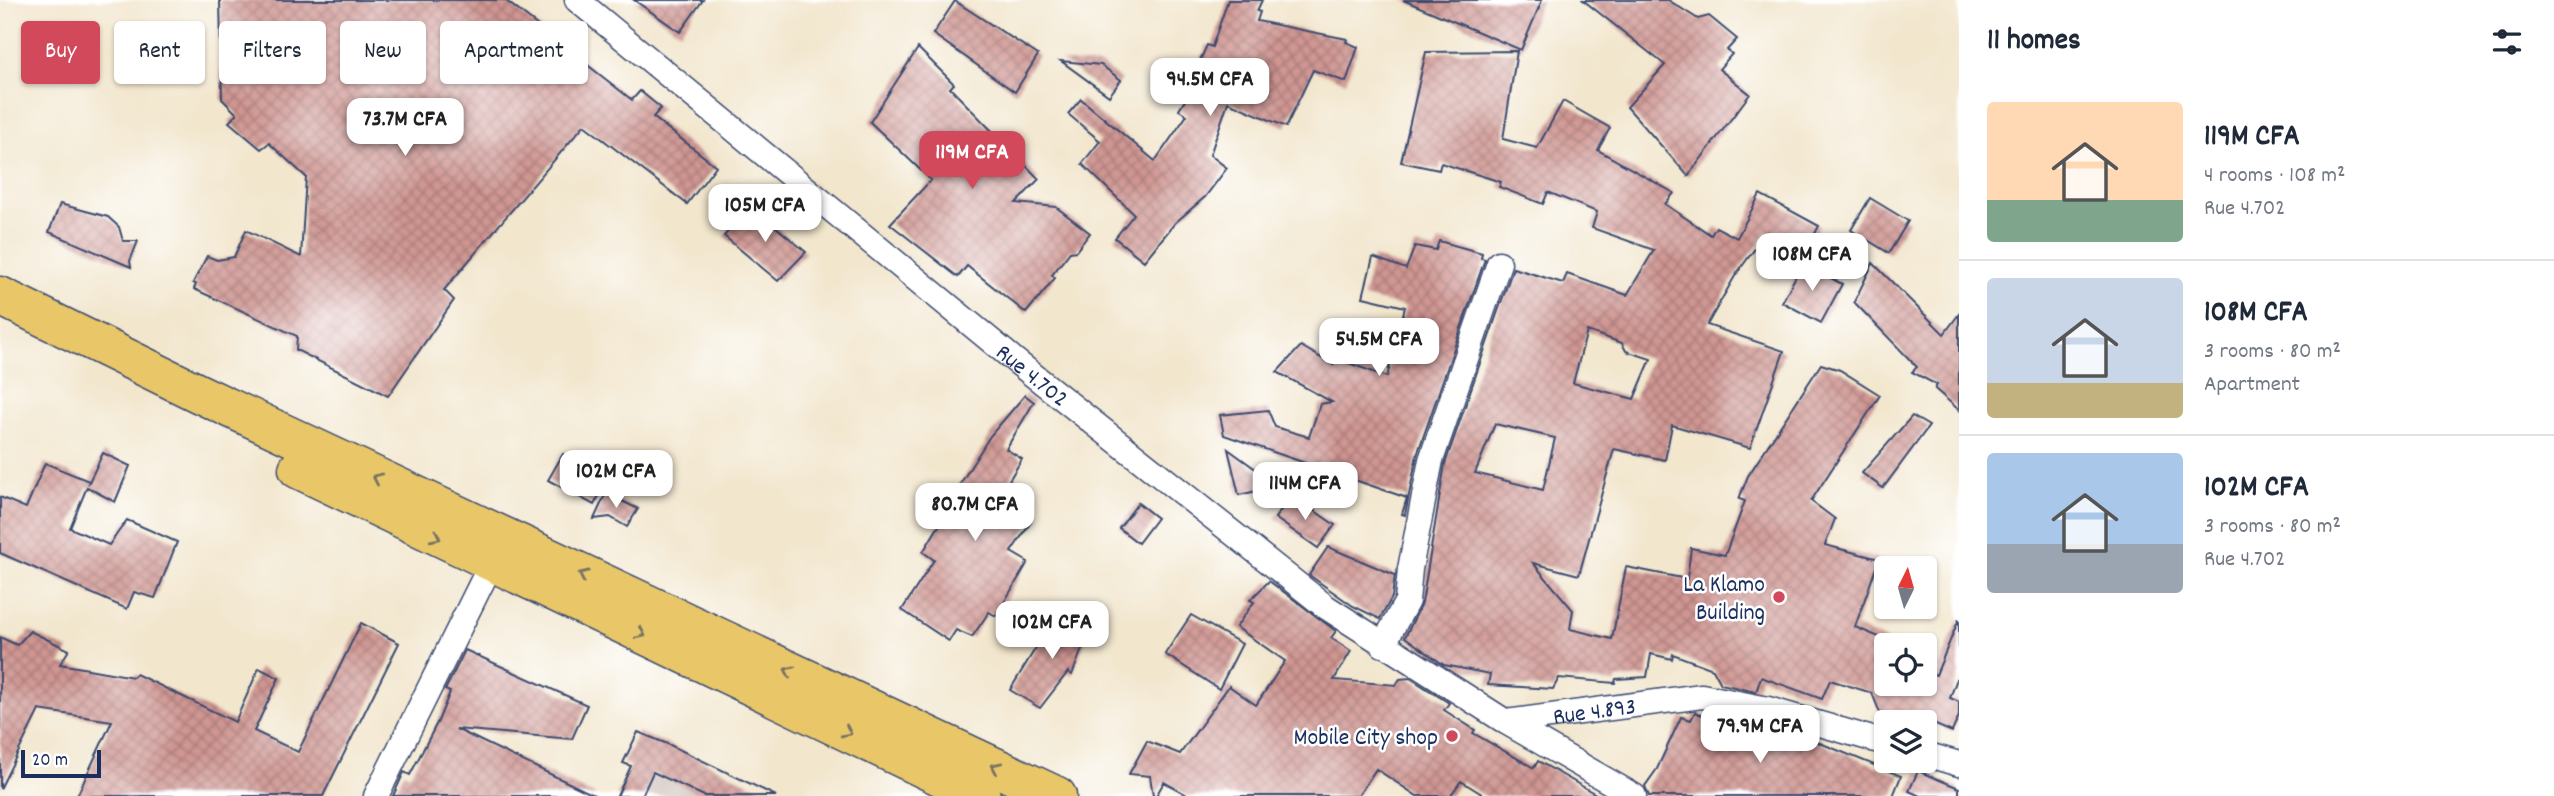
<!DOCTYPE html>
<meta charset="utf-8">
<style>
:root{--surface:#fff;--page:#f6f6f7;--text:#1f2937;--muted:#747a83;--line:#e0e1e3;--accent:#d1495b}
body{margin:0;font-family:Dekko,sans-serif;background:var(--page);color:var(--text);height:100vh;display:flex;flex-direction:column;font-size:26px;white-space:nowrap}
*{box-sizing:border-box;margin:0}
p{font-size:23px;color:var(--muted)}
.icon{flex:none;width:38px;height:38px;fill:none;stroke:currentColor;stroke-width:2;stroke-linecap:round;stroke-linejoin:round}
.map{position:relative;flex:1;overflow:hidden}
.details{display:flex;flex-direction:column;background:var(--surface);width:595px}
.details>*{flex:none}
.hud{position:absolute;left:21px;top:21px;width:665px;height:63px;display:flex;gap:14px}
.needle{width:46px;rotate:5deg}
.fabs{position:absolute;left:1874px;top:556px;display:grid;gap:14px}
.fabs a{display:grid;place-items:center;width:63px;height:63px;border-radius:7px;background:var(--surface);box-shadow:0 2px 5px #0004;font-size:35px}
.scale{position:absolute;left:21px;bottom:18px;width:80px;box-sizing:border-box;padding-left:7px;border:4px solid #1b2f5e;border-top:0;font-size:19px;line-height:24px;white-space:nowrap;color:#1b2f5e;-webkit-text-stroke:5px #fff;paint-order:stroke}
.price{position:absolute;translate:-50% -60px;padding:0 16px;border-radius:14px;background:#fff;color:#222;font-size:23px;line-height:46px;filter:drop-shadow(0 2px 4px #0008)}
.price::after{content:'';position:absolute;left:50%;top:42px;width:21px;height:16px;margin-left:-10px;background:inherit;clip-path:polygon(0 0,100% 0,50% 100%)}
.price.active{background:var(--accent);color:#fff}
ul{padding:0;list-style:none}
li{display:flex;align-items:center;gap:21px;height:175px;padding:0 28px}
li+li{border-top:2px solid var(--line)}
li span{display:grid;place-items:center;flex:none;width:196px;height:140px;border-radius:7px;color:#555}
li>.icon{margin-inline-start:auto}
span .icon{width:84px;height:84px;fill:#fffc;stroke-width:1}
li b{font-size:30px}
h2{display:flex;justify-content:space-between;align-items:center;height:84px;padding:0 28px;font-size:30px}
.tag{padding:0 24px;border-radius:7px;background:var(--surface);box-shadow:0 2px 5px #0004;font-size:24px;line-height:63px}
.tag.active{background:var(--accent);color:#fff}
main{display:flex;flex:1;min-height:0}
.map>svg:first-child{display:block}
.industrial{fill:#cfc1ba}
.building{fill:url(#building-cross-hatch);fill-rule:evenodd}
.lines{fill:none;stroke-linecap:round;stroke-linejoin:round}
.street-casing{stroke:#3b4a6f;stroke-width:27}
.highway-casing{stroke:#3b4a6f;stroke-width:41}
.street{stroke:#fff;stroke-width:24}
.highway{stroke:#e9c769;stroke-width:38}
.oneway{stroke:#787363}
.poi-dot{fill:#d1495b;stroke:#fff;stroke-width:2.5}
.labels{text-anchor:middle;stroke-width:5;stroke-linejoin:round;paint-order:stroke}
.street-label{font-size:24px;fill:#1b2f5e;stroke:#fff}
.poi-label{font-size:24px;fill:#1b2f5e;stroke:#fff;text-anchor:end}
</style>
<main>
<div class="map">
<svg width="1959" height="796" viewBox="0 0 1959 796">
<defs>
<pattern id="building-cross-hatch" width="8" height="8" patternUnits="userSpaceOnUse" patternTransform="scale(1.75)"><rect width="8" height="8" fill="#d09692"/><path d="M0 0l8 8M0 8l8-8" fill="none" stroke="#a87b7a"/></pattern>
</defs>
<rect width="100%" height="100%" fill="#fff"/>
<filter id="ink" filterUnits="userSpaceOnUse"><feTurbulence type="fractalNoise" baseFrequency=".0143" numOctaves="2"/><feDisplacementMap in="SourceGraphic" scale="14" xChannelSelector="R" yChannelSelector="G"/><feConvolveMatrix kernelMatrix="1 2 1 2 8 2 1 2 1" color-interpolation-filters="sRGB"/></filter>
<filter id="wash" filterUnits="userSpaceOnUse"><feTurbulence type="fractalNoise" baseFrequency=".00686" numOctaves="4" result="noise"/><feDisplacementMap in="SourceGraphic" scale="28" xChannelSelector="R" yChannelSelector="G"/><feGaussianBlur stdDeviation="1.57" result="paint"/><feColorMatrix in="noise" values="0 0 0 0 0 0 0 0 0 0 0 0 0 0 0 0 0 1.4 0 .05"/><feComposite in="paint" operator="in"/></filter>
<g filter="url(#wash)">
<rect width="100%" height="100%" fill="#f2e6cd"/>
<!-- industrial -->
<polygon class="industrial" points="646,736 773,796 617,796"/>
<g id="blocks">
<!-- building -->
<g class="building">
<polygon points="220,0 505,0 632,100 640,91 661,108 653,117 716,166 687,204 584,125 444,290 454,300 388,396 296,350 297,336 194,289 196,284 193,283 207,256 217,260 234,257 246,230 301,257 306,177 269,143 261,149 229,122 237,114 222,99"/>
<polygon points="634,0 703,0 680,32"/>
<polygon points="1228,0 1262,0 1257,11 1260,12 1257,21 1347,39 1346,42 1358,47 1346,82 1313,70 1286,127 1228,102 1210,155 1227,168 1205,197 1175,223 1144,261 1115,238 1134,214 1082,164 1100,141 1068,114 1081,99 1155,161 1187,115 1179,110 1192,89 1188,87 1207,45 1212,47"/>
<polygon points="1403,0 1542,0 1521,50"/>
<polygon points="1583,0 1668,0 1698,19 1709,16 1737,39 1727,50 1732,54 1719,69 1750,94 1688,176 1627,107 1665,65"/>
<polygon points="955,1 1038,55 1015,92 933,34"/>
<polygon points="918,48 954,84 950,88 1039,179 1016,203 1056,207 1090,233 1076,251 1070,252 1052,275 1055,278 1026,313 967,266 958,277 890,224 931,180 870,122"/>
<path d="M1517,51L1503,139L1537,148L1563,101L1610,128L1598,150L1674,193L1665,204L1711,235L1716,227L1737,238L1760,194L1819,226L1805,253L1767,232L1735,276L1707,325L1784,351L1750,448L1672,425L1665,460L1614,449L1579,575L1533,563L1573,610L1570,629L1612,639L1626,567L1687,579L1691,548L1725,555L1745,501L1739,499L1748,476L1821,364L1840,370L1880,395L1811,501L1835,519L1825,545L1879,559L1855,627L1886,640V684H1925V671L1936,675L1959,619V673L1950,698L1959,702V716L1952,732L1910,714L1907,722L1880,713L1872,693L1830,680L1822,699L1761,677L1756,692L1721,684L1713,669L1673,654L1672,659L1651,654L1647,677L1616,679L1615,683L1559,678L1553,689L1488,685L1490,674L1444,665L1405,637L1422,603L1445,464L1513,268L1563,283L1567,274L1627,295L1654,250L1592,228L1597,212L1548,192L1543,204L1499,187L1501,182L1441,163L1439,170L1401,162L1426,52ZM1587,331L1622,343L1626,351L1651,359L1634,399L1573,383ZM1495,424L1555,438L1543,490L1475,473Z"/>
<polygon points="1061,61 1101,65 1121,80 1109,96"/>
<polygon points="1870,198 1908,221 1889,253 1851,230"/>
<polygon points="60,204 108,217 119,227 123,241 138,241 130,261 131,267 49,232"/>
<polygon points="751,206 806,252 778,281 724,236"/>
<polygon points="1439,241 1482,253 1481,258 1485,259 1417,455 1405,515 1402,514 1407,498 1224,435 1220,415 1268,410 1275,427 1309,437 1320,404 1332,402 1277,372 1301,346 1333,365 1335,358 1387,377 1405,307 1363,297 1373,257 1406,269 1415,246 1436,250"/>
<polygon points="1803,263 1842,284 1821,323 1782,302"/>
<polygon points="1873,263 1944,334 1959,314 1959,410 1935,389 1937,385 1912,372 1917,367 1854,302"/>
<polygon points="1025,395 1034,402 1006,449 1022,459 997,500 1031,522 1011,552 1028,562 996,616 989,612 972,637 956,630 949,641 902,610 934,560 923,552 955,499 952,497 990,436"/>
<polygon points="1912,416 1929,426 1883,488 1862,473"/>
<polygon points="1228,449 1279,486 1239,495"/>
<polygon points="103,453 130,466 115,502 87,487 70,528 109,545 127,520 177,542 155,598 134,592 127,609 0,553 0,497 26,508 45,463 89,481 88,484"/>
<polygon points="563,454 609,478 594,505 548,480"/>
<polygon points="606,493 638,509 627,527 610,517 594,519"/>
<polygon points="1292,495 1335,525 1318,548 1275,518"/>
<polygon points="1138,503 1157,518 1138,543 1119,528"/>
<polygon points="1328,547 1395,575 1392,597 1380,619 1353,606 1309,575"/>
<polygon points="1269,581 1336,631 1331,638 1351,651 1334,680 1396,685 1400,679 1410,678 1449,703 1444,710 1475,730 1473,733 1534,768 1538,761 1599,796 1485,796 1461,781 1450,796 1417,796 1376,769 1358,796 1189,796 1164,782 1156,796 1153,796 1150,776 1129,774 1147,741 1180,754 1229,686 1256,705 1285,661 1236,627 1254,602 1250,600"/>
<polygon points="1075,612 1094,618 1072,675 1068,672 1040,708 1010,690 1048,628 1065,634"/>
<polygon points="1191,615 1242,644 1219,689 1165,654"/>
<polygon points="361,623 399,643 323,796 77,796 112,721 39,710 0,789 0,637 17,645 30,631 69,650 60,664 133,677 136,674 235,722 259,668 279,678 254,731 298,752"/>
<polygon points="465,650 587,705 572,739 456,729 596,796 393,796 404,772 410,775 438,721 450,692 445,690"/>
<polygon points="1695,712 1744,733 1737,718 1798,734 1901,776 1893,796 1649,796 1645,786 1657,769 1681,717 1691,720"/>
<polygon points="638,732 670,745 776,796 704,796 653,772 642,796 617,796 631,766 623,763"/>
<polygon points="1918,771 1959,788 1959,796 1920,796 1909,791"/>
</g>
</g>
</g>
<g filter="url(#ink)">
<use href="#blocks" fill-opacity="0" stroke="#3b4a6f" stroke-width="2"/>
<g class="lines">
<!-- street casing -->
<g class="street-casing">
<g id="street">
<path id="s1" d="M577,0L1018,363L1326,607L1506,722L1634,796"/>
<polyline points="1383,645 1407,601 1410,569 1431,460 1499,263"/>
<path id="s2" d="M1506,722L1702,696L1768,709L1886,743"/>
<polyline points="1925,754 1959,764"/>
<polyline points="376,796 491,564"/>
</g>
</g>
<!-- highway casing -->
<g class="highway-casing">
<g id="highway">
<polyline points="0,296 200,394 1057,796"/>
<polyline points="298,469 981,796"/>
</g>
</g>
<!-- street -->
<use href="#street" class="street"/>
<!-- highway -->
<use href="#highway" class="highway"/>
</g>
<!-- one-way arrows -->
<defs><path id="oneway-chevron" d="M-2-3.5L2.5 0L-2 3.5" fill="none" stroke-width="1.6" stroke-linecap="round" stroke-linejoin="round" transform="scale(1.75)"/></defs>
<g class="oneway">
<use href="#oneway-chevron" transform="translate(377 478) rotate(-155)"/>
<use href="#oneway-chevron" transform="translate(436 537) rotate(26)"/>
<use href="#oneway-chevron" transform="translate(583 575) rotate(-155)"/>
<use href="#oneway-chevron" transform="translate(641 634) rotate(25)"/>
<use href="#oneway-chevron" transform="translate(789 671) rotate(-155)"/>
<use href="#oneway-chevron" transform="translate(847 732) rotate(26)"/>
<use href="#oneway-chevron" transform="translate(996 767) rotate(-155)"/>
</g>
</g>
<!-- markers -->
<g class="poi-dot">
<circle cx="1779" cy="597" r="7"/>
<circle cx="1452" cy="736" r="7"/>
</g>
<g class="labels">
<!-- street labels -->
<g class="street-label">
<text dy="8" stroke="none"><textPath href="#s1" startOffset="590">Rue 4.702</textPath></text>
<text dy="8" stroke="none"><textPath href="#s2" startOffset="89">Rue 4.893</textPath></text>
</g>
<!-- poi labels -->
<g class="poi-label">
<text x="1765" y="591">La Klamo<tspan x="1765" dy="28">Building</tspan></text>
<text x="1438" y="744">Mobile City shop</text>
</g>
</g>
</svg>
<div class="fabs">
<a><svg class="needle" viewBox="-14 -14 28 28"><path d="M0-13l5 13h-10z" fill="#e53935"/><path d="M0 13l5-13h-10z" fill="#747a83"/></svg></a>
<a><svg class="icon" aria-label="locate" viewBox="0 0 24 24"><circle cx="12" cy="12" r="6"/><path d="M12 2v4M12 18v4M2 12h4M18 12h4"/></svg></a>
<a><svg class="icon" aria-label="layers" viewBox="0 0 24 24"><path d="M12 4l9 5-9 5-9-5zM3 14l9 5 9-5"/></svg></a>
</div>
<div class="scale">20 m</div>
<b class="price" style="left:1210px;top:118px">94.5M CFA</b>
<b class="price" style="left:405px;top:158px">73.7M CFA</b>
<b class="price active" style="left:972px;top:191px">119M CFA</b>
<b class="price" style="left:765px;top:244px">105M CFA</b>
<b class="price" style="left:1812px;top:293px">108M CFA</b>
<b class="price" style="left:1379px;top:378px">54.5M CFA</b>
<b class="price" style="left:616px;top:510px">102M CFA</b>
<b class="price" style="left:1305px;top:522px">114M CFA</b>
<b class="price" style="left:975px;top:543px">80.7M CFA</b>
<b class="price" style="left:1052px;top:661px">102M CFA</b>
<b class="price" style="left:1760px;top:765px">79.9M CFA</b>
<div class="hud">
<a class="tag active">Buy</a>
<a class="tag">Rent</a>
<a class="tag">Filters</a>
<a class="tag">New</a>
<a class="tag">Apartment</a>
</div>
</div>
<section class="details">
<h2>11 homes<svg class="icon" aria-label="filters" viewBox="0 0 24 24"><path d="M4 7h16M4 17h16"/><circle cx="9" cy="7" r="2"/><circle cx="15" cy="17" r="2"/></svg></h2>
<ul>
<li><span style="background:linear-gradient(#ffd9b3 70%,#7fa58c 0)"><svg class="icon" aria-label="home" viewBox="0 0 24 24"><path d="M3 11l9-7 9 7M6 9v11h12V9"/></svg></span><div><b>119M CFA</b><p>4 rooms · 108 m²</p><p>Rue 4.702</p></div></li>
<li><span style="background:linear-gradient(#c9d6e8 75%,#c2b280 0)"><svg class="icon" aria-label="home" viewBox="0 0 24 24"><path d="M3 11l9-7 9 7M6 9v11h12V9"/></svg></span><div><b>108M CFA</b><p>3 rooms · 80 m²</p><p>Apartment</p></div></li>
<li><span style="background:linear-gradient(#a9c7e8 65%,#9aa5b1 0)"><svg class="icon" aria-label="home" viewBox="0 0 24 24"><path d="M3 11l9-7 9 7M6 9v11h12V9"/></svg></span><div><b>102M CFA</b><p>3 rooms · 80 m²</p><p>Rue 4.702</p></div></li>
</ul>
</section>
</main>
